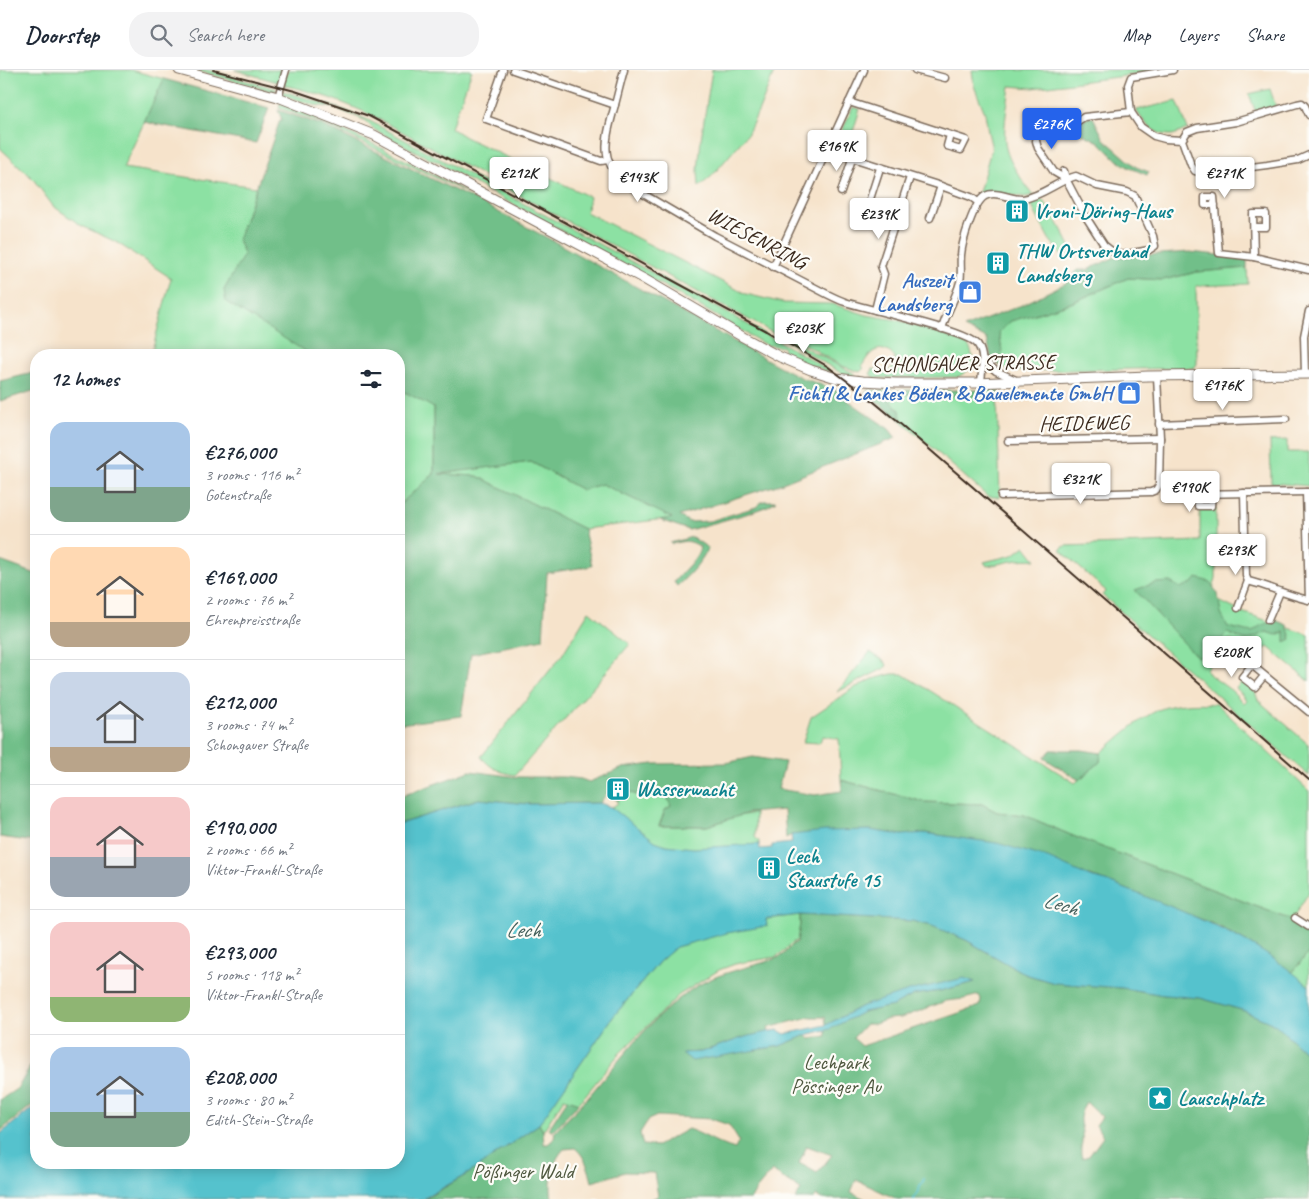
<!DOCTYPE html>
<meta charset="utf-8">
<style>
:root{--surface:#fff;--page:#f2f2f3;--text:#1f2937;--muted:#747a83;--line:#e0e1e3;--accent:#2563eb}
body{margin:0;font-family:Caveat,sans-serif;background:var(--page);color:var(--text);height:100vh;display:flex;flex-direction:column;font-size:19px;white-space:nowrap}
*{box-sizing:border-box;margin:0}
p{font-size:16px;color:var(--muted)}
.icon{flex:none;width:28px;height:28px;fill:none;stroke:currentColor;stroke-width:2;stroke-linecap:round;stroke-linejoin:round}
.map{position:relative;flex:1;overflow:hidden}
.panel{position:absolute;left:30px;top:279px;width:375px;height:820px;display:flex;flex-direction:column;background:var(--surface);border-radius:20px;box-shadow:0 2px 12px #0003}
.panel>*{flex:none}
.price{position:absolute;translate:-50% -42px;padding:0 11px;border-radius:5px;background:#fff;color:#222;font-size:16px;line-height:32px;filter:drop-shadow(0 1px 2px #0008)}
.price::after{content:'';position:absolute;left:50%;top:30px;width:15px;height:11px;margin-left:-8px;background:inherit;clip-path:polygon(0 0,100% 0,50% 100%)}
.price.selected{background:var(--accent);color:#fff}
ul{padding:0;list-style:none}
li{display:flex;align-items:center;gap:15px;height:125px;padding:0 20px}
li+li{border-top:1px solid var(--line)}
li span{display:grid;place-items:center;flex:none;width:140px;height:100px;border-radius:15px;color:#555}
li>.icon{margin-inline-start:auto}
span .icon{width:60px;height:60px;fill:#fffc;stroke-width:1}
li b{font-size:21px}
h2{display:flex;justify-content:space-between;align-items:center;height:60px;padding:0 20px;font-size:21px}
header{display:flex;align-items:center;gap:30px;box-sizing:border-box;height:70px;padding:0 25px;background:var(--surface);border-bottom:1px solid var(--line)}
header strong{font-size:24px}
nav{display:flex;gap:28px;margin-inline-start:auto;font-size:18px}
.search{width:350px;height:45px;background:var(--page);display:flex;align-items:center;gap:12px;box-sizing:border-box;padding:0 18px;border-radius:20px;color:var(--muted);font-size:19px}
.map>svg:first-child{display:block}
.green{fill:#8ce1a3;stroke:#648660}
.forest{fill:#71bf89;stroke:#567454;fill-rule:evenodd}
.water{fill:#55c2cd;stroke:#487676}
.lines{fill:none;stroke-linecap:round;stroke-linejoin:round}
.stream{stroke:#55c2cd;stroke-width:2}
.street-casing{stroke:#7c6b5b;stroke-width:9}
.secondary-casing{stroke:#7c6b5b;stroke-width:11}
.street{stroke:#fff;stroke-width:6}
.secondary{stroke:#fff;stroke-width:9}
.rail{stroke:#3b2a1e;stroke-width:2}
.labels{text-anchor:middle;stroke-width:4.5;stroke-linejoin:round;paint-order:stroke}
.culture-label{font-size:21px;font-weight:bold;fill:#0d838f;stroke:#fdfcf7;text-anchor:start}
.street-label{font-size:21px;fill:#3b2a1e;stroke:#fdfcf7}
.shop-label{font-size:21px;font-weight:bold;fill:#366cbe;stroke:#fdfcf7;text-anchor:end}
.park-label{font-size:21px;fill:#4f583f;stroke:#fdfcf7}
.water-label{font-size:22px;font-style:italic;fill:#445f5b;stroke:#fdfcf7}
</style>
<header>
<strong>Doorstep</strong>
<div class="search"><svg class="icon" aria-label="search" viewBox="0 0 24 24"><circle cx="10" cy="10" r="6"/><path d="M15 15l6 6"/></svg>Search here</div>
<nav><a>Map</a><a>Layers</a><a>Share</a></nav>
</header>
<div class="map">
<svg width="1309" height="1129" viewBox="0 0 1309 1129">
<rect width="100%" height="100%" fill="#fdfcf7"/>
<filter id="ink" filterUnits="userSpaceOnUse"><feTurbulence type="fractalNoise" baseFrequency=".02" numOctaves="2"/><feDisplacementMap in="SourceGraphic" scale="10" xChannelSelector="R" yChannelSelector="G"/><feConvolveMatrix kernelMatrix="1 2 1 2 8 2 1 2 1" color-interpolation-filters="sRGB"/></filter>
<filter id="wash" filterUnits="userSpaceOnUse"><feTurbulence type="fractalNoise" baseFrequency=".0096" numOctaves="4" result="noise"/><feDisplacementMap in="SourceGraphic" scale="20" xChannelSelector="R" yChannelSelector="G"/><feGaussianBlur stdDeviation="1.12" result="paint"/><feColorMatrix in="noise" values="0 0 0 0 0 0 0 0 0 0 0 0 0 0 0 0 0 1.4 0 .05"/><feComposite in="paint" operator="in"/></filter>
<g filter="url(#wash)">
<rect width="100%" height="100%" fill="#f6e3cb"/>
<!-- green -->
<g class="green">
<polygon points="0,0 131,0 164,9 123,98 256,117 238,170 245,184 224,220 274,261 311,285 151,285 171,208 116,172 82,156 53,136 33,109 0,78"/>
<polygon points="194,0 207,0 277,19 275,21 271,21"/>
<polygon points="235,0 285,0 281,13"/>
<path d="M288,0H472L451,58L465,67L590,127L586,142L746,224L783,233L833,234L867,245L897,250L962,271C973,276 972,286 973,297L958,307L875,308L870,304L873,299L890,301L894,295L895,287C880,273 871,280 862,296L864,298L860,302L842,296L819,283L818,281L803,274L802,276L855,304L854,307L841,303L766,259L375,47C344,32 315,22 283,15Z"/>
<polygon points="712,0 775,0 759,40 747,65 712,106 699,117 698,101 701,69"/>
<path d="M972,0H1170L1033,18L1010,16C1008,34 1001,65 1007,82C1012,97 1023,111 1033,125L1025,127L997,123L979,129H977L991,80L992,79L988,62L985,43L974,16Z"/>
<polygon points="1270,19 1276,37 1256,43 1249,24"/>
<polygon points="283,21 345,40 368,50 720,239 805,286 835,304 791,288 785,284 783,277 766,275 682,226 446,98 440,92 432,90 375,60 364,50 335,38 314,35 283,25"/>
<path d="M1177,31L1188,59C1183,61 1177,64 1172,65C1155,66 1144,53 1136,40Z"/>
<path d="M280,33C352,61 420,97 488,133L322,53L279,38Z"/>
<polygon points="853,37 860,39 846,84 834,78"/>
<path d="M1037,125C1052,138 1065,166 1074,184L1066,191L1049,169L1028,129Z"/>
<polygon points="1247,198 1248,214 1196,216 1197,294 1194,298 1011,301 1000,296 1002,282 999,262 1011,251 1071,233 1128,208 1163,210 1197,202"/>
<polygon points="399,321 407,323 434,337 434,404 531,392 582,420 602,414 673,448 584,459 477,406 434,404 399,435"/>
<polygon points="893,323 927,325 997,326 1000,427 988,427 901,350 900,340 885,326"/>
<polygon points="1287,370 1287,382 1309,382 1309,416 1271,413 1270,371"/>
<polygon points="1200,439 1216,439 1216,508 1211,527 1239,541 1309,565 1309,611 1268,577 1254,586 1230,569 1206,599 1210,605 1232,621 1244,633 1247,630 1236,618 1243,611 1255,622 1258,630 1309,675 1309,706 1102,525 1106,521 1060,480 1065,476 1200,471"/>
<path d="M1025,476L1036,490C1021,487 1002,494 987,496L984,492L1013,485Z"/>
<path d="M589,541L630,574L596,614L515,705C499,702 492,699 481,687L562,585Z"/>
<polygon points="870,582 885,592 887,595 885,598 837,622"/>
<path d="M892,604H902L929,620L1075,713L1100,692L1101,683C1119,668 1147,640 1171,636C1186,633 1202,633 1217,634L1309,721V822L1292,850L1073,766L1024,745L997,742L982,734L924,732L841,710L839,669L823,666L819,673L803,672L811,647L854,618L873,609Z"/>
<path d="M621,720L647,728L661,727L668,729L671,736L665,740L659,756H707L738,746L755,743V767L759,771V774C732,776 678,784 654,771C639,763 624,749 612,737L617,734Z"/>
<path d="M800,845V855L797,870C789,874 784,882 776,887L735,894L719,900L679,925L619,984L579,1033L564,1028L543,1061L539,1054L613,947L659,892L676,877L727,862L766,856V849Z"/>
<polygon points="1309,882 1309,916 1292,903"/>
</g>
<!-- forest -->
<g class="forest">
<polygon points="164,9 269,38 256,73 144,52"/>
<polygon points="278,40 322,55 487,136 559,174 775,294 802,308 845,323 846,329 889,359 896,368 780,414 679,446 689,452 710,451 756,437 763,431 776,431 768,436 746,444 689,460 660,450 672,448 602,414 582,420 531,392 439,404 477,406 584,459 592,496 547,503 543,569 471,584 461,646 399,654 399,435 434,404 434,338 407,323 399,321 399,285 311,285 226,232 224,220 244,184 238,170 280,50 282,50"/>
<path d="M1093,47L1104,69L1136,97L1149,102L1147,105L1128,97L1117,90L1099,72L1075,60C1079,51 1084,48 1093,47Z"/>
<polygon points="1190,182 1247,188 1247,198 1197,202 1163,210 1128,208 1071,233 1011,251 999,262 1002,282 1000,296 991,287 987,269 964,258 1022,235 1072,210 1077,200 1087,200 1115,187"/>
<polygon points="33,303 36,304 36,320 0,331 0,311"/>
<polygon points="867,320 990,320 1000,321 997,326 927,325 893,323 886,326 900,341 901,350 865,323"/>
<path d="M692,467L708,478C701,493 689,505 677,516L674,512C682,501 698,489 700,477C690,469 683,471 672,474L670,473Z"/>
<polygon points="0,491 36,504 36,772 0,767"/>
<polygon points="1197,508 1210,512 1218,524 1221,544 1228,557 1252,562 1260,556 1275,550 1287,555 1291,569 1285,572 1285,562 1276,565 1267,562 1246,571 1227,563 1211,585 1197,587 1135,520 1155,513 1170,512 1181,518 1194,512"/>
<polygon points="1051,680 1082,680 1101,683 1100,692 1079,710 1044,688"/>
<polygon points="753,687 785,692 778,719 815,725 842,721 841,710 924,732 982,734 997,742 1024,745 1073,766 1292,850 1309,861 1309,882 1292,903 1255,877 1218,856 1103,810 959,768 924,763 902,765 870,760 791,765 786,768 784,740 748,743 707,756 659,756 665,740 671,736 668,729 661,727 647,728 622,720 618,731 607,723 600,733 528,734 479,729 399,754 399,727 470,701 517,707 564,707 581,709 589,712 623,698 653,694 726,693"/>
<path d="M800,845L912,851L932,856L947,862L966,870L1025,904L1054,913L1122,918L1164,925L1200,928L1242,940L1276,955L1309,986V1129H897L856,1110L851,1122L865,1129H822L816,1126L814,1129H795L801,1120L772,1101L756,1120L751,1129H652L658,1126L654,1103L625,1102L592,1112C589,1099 585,1086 575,1078L564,1079C552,1091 549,1112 552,1129H425L469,1103L539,1054L543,1061L544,1074H548L556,1067L554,1063C565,1051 577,1039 588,1027C619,991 656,941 697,916C722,901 750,898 777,888C786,885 789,875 797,872L800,855ZM974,912L940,921L914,925L893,936L863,942L826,960V966L810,969L806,965L780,976L755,980L683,983L701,982L745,967L769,962L768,958L809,947H825L826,955L862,936ZM979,925L981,929L980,936L862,976L853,968L866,954H875L888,949L901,948L946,931L964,929ZM1086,1032L1102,1047L1096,1055L1103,1067L1089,1086L1082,1088C1080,1081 1081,1079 1082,1072C1084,1052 1074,1054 1086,1032ZM657,1046L711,1049L729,1055L739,1071L735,1079C717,1074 706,1065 688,1059L657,1076L643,1075L640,1063L648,1050ZM807,1076L832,1085L817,1103L799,1093Z"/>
<polygon points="36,986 36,1032 0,1061 0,1030 18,1018"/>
<polygon points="568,1029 579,1033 552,1062 549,1058"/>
</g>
<!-- water -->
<g class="water">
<path d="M479,729L528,734L600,733L611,737L655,771L666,775L694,778L759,774L760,779L772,778V775L792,773L791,765L824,761L870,760L902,765L924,763L997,773L1048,788L1090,807L1103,810C1176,839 1249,863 1309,916V986L1276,955L1242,940L1200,928L1164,925L1122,918L1054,913L1025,904L966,870L932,856L912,851L800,845L766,849L767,856L727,863L676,877L659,892L613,947L539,1054L469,1103L423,1129H0V1064L36,1035V1092H399V754Z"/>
<polygon points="964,908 975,912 940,921 914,925 893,936 863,942 830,959 806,965 780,976 692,991 682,983 701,982 745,967 762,963 778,960 785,964 826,955 862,936 912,920"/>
</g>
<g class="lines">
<!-- stream -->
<polyline class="stream" points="914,1129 924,1109"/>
</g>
</g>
<g filter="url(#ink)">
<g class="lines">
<!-- street casing -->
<g class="street-casing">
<g id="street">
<polyline points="503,0 486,49 601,91 608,90"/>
<polyline points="513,0 615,35"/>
<path d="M624,0C620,14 617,28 613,42C605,72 599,93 628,115L715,166L827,224C833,227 839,230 845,232C866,239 970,261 978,275C985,286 982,300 981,312"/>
<polyline points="915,0 945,8"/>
<polyline points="1173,0 1131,7 1128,15 1131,42 1141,57 1154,66 1165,69 1182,70"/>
<polyline points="278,27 286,0"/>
<polyline points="849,32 966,70 961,80 947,76 950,65"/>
<polyline points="1309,45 1305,36 1302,33 1297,34 1236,52 1197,58 1187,62 1182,70 1191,95 1195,101 1205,103 1267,95 1298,90 1309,85"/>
<polyline points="1038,52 1036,71 1038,78 1054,102 1066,109"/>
<polyline points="1075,53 1084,47 1131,42"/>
<polyline points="827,80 941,116 971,127 978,132"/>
<polyline points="841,122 852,89"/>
<polyline points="869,132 880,98"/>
<polyline points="1215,135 1205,135 1205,127 1214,127 1219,183 1254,187"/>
<polyline points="930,148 941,116"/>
<polyline points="1254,157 1266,157 1266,144 1253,144 1254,187 1309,200"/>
<polyline points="773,197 864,0"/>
<polyline points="875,240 884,204 881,196 910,107"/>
<path d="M942,259C946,243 956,228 960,212C962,203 960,194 961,185C962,172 974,132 985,126C997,120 1011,130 1023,129C1042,126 1058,111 1076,106L1097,116L1127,122L1135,126L1153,166L1155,176L1149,180L1122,185L1113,182L1104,175L1086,147L1066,109L1064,101"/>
<polyline points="983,290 996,301 1016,310"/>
<polyline points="1305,304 1304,266 1309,241"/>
<polyline points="1159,354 1286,349"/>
<polyline points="1008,371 1160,368"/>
<polyline points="1306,422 1309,530"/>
<path d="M1212,423L1211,436H1198L1197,424C1235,423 1272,423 1309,422"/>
<path d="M1244,423L1246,506L1248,511C1269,516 1288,526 1309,530"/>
<polyline points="1001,426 1151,422 1156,420 1159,415 1160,368 1157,306"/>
<polyline points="1238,538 1248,511"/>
<polyline points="1268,550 1280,522"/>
<polyline points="1264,606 1255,617 1242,607 1250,597 1253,596 1309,642"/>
<polyline points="1295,848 1309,857"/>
</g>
</g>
<!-- secondary casing -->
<g class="secondary-casing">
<polyline id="secondary" points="179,0 278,27 374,65 644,209 743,267 780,287 811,300 836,308 863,311 896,313 976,313 1148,306 1309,304"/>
</g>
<!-- street -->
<use href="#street" class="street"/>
<!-- secondary -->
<use href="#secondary" class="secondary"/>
<!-- rail -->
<polyline class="rail" points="213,0 295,21 369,46 766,261 827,296 862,322 898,352 1217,629 1309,710"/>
</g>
</g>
<!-- icons -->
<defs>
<g id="building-square" transform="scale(1.25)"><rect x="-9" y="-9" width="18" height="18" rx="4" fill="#0f9aa8" stroke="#fdfcf7"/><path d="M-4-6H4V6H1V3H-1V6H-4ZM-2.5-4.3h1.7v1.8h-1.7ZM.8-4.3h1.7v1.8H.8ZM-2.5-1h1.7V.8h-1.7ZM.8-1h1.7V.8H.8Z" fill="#fff"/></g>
<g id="shop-square" transform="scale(1.25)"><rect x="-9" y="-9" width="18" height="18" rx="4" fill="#3f7fe0" stroke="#fdfcf7"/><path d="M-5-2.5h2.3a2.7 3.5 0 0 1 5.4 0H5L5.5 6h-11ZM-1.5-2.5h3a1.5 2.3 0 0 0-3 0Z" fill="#fff"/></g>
<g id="sight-square" transform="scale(1.25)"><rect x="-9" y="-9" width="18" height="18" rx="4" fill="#0f9aa8" stroke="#fdfcf7"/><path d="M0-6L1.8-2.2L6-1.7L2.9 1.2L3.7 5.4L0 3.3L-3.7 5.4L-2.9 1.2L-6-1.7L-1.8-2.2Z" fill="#fff"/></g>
</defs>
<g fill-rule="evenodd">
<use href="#building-square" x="1017" y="141"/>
<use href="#building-square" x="998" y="193"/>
<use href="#shop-square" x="970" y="222"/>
<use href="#shop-square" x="1129" y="323"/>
<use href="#building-square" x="618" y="719"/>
<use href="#building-square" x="769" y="798"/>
<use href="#sight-square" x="1160" y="1028"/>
</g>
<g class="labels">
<!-- culture labels -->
<g class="culture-label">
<text x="1034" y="148">Vroni-Döring-Haus</text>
<text x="1016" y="188">THW Ortsverband<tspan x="1016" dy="24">Landsberg</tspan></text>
<text x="636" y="726">Wasserwacht</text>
<text x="786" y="793">Lech<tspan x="786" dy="24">Staustufe 15</tspan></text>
<text x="1178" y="1035">Lauschplatz</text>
</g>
<!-- street labels -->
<g class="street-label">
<text transform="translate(757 168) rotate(28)" y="7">WIESENRING</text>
<text transform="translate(963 293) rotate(-1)" y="7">SCHONGAUER STRASSE</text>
<text transform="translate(1084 353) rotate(-1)" y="7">HEIDEWEG</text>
</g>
<!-- shop labels -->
<g class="shop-label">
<text x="952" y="217">Auszeit<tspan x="952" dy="24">Landsberg</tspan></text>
<text x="1112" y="330">Fichtl &amp; Lankes Böden &amp; Bauelemente GmbH</text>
</g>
<!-- park labels -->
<g class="park-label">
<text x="836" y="999">Lechpark<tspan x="836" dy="24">Pössinger Au</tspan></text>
<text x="523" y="1108">Pößinger Wald</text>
</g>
<!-- water labels -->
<g class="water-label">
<text transform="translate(1061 833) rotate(16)" y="8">Lech</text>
<text x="523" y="867">Lech</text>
</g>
</g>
</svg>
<b class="price selected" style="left:1052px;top:80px">€276K</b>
<b class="price" style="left:837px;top:102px">€169K</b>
<b class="price" style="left:519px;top:129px">€212K</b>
<b class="price" style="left:1225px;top:129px">€271K</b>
<b class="price" style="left:638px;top:133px">€143K</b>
<b class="price" style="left:879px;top:170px">€239K</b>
<b class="price" style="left:804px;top:284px">€203K</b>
<b class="price" style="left:1223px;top:341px">€176K</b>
<b class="price" style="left:1081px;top:435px">€321K</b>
<b class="price" style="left:1190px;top:443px">€190K</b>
<b class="price" style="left:1236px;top:506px">€293K</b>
<b class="price" style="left:1232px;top:608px">€208K</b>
<section class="panel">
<h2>12 homes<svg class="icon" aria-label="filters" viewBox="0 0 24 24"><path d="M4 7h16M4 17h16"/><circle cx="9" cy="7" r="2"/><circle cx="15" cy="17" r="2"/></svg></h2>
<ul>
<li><span style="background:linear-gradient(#a9c7e8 65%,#7fa58c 0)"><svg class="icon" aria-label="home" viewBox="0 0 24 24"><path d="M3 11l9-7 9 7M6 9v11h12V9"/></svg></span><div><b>€276,000</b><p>3 rooms · 116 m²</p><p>Gotenstraße</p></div></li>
<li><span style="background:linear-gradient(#ffd9b3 75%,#b9a48a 0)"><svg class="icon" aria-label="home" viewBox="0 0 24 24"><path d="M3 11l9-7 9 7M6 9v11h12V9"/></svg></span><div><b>€169,000</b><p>2 rooms · 76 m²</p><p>Ehrenpreisstraße</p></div></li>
<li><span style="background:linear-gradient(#c9d6e8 75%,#b9a48a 0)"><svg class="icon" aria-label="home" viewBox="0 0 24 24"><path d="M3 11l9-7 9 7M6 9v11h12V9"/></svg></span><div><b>€212,000</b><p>3 rooms · 74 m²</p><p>Schongauer Straße</p></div></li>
<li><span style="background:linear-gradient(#f6c9c9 60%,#9aa5b1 0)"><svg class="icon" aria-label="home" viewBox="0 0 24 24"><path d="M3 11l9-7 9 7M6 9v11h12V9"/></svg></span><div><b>€190,000</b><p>2 rooms · 66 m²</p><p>Viktor-Frankl-Straße</p></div></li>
<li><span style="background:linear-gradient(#f6c9c9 75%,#8fb573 0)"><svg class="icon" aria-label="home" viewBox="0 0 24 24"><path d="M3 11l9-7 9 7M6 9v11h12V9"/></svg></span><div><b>€293,000</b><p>5 rooms · 118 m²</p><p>Viktor-Frankl-Straße</p></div></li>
<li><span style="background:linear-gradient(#a9c7e8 65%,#7fa58c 0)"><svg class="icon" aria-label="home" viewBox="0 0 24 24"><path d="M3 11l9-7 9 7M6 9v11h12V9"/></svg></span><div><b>€208,000</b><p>3 rooms · 80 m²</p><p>Edith-Stein-Straße</p></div></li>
</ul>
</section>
</div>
